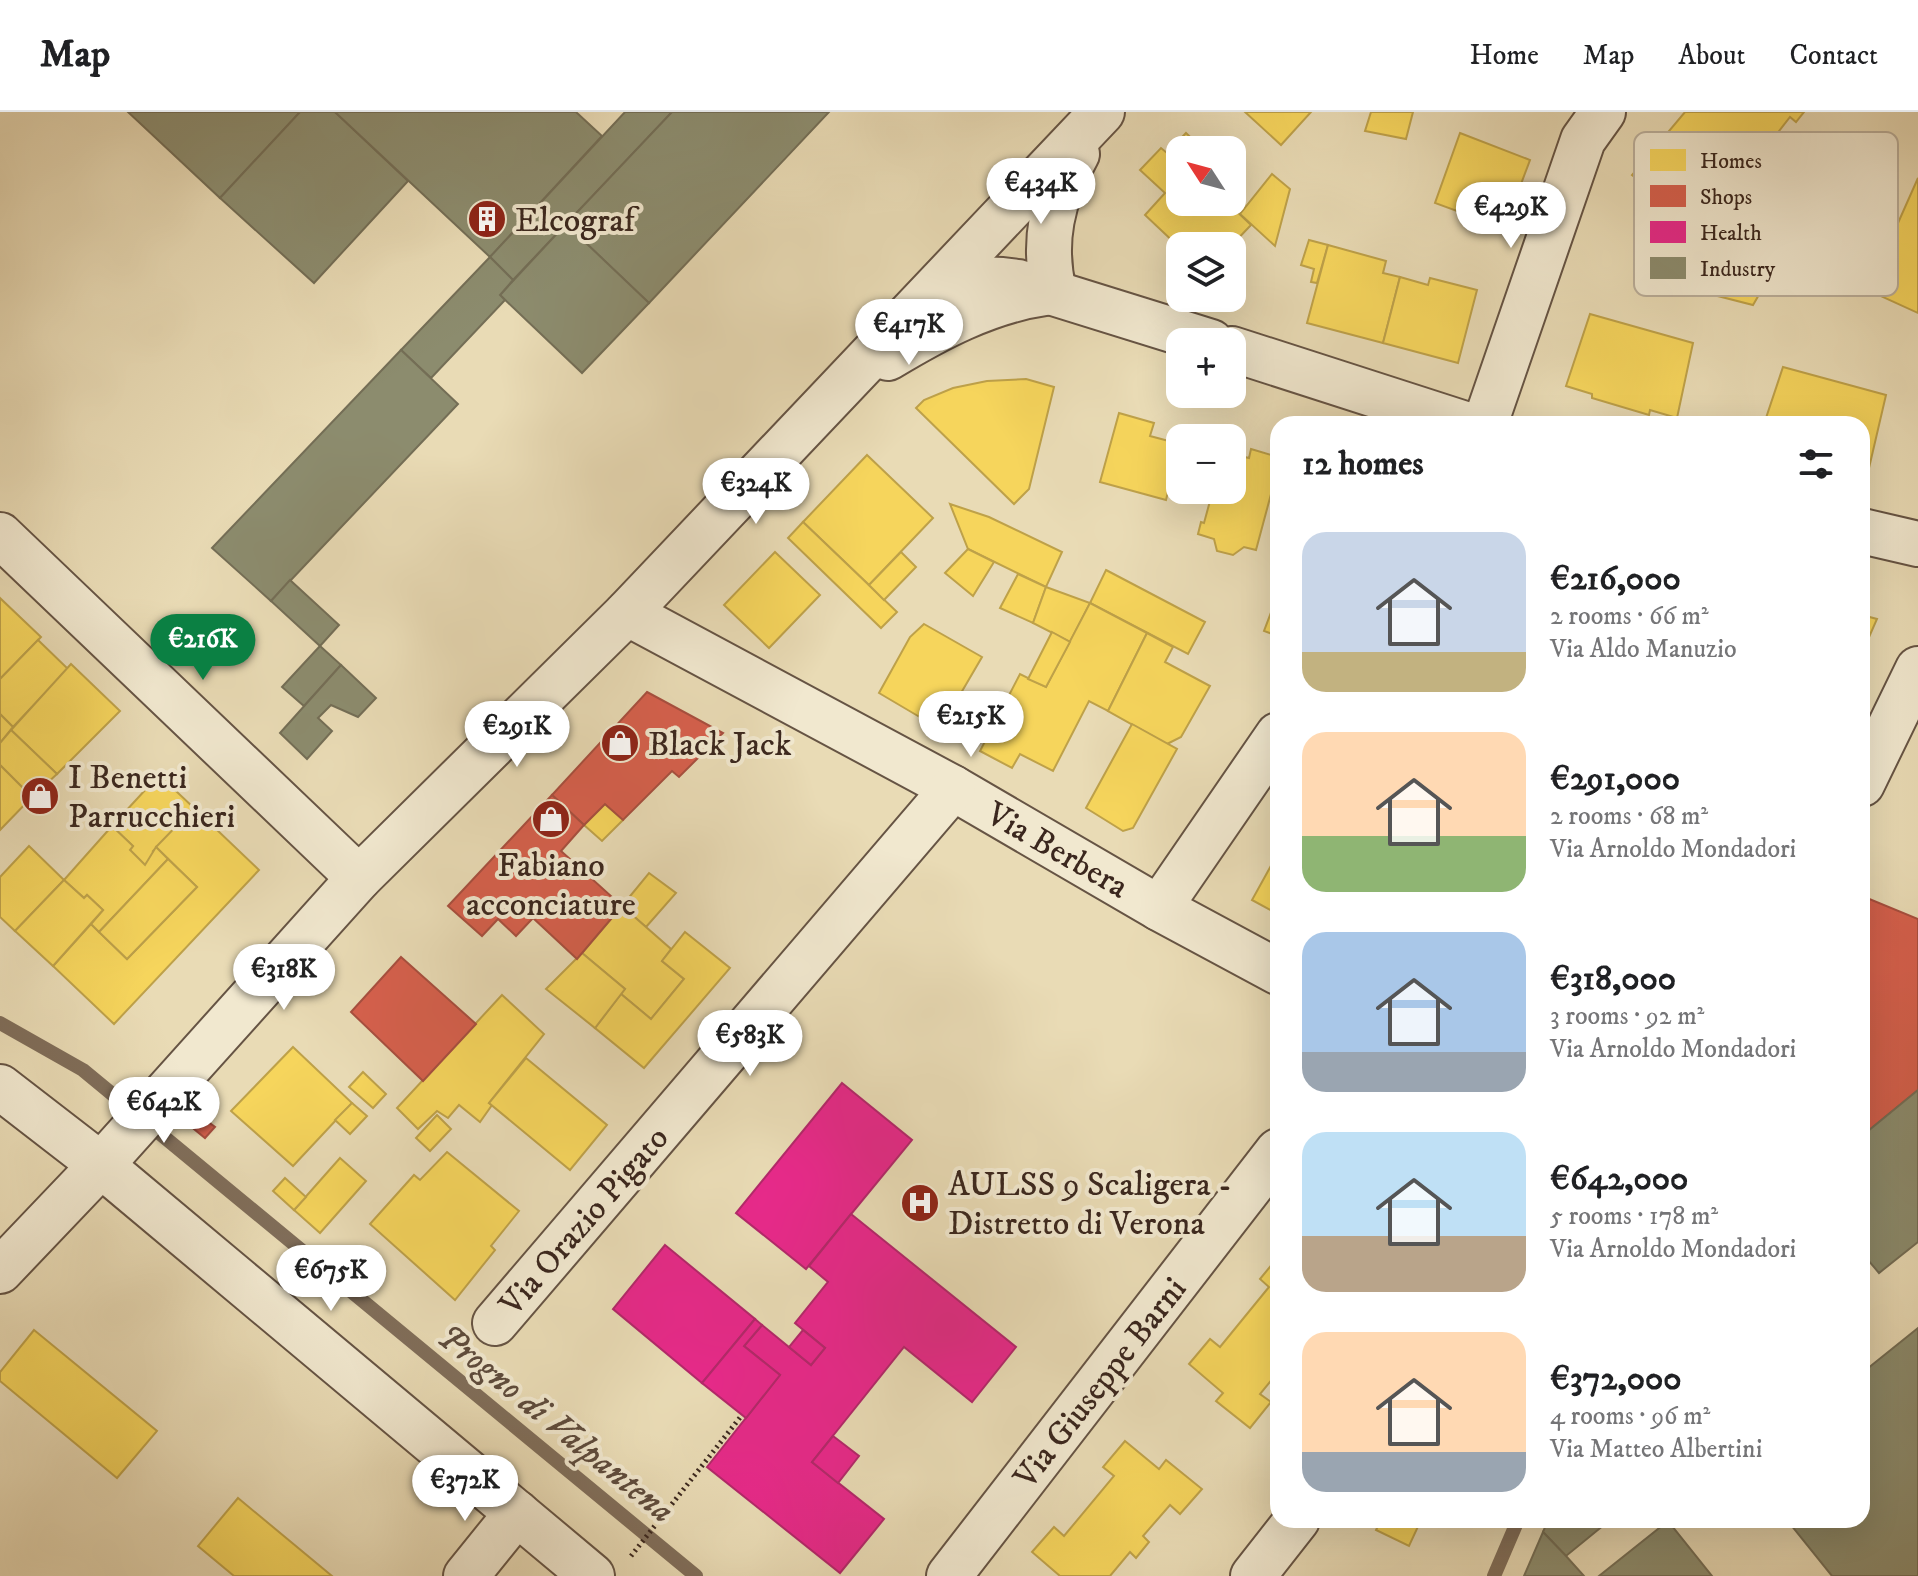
<!DOCTYPE html>
<meta charset="utf-8">
<style>
:root{--surface:#fff;--page:#f2f2f2;--text:#202124;--muted:#757577;--line:#e0e0e0;--accent:#0b8043}
body{margin:0;font-family:"IM FELL DW Pica",serif;background:var(--page);color:var(--text);height:100vh;display:flex;flex-direction:column;font-size:30px;white-space:nowrap}
*{box-sizing:border-box;margin:0}
p{font-size:26px;color:var(--muted)}
.icon{flex:none;width:44px;height:44px;fill:none;stroke:currentColor;stroke-width:2;stroke-linecap:round;stroke-linejoin:round}
.map{position:relative;flex:1;overflow:hidden}
.details{position:absolute;left:1270px;top:304px;width:600px;height:1112px;display:flex;flex-direction:column;background:var(--surface);border-radius:24px;box-shadow:0 8px 32px #0002}
.details>*{flex:none}
.needle{width:52px;rotate:306deg}
.tools{position:absolute;left:1166px;top:24px;display:grid;gap:16px}
.tools a{display:grid;place-items:center;width:80px;height:80px;border-radius:16px;background:var(--surface);box-shadow:0 8px 32px #0002;font-size:40px}
.price{position:absolute;translate:-50% -68px;padding:0 18px;border-radius:28px;background:#fff;color:#222;font-size:26px;line-height:52px;filter:drop-shadow(0 2px 4px #0008)}
.price::after{content:'';position:absolute;left:50%;top:48px;width:24px;height:18px;margin-left:-12px;background:inherit;clip-path:polygon(0 0,100% 0,50% 100%)}
.price.active{background:var(--accent);color:#fff}
ul{padding:0;list-style:none}
li{display:flex;align-items:center;gap:24px;height:200px;padding:0 32px}
li span{display:grid;place-items:center;flex:none;width:224px;height:160px;border-radius:24px;color:#555}
li>.icon{margin-inline-start:auto}
span .icon{width:96px;height:96px;fill:#fffc;stroke-width:1}
li b{font-size:34px}
h2{display:flex;justify-content:space-between;align-items:center;height:96px;padding:0 32px;font-size:34px}
header{display:flex;align-items:center;gap:48px;box-sizing:border-box;height:112px;padding:0 40px;background:var(--surface);border-bottom:2px solid var(--line)}
header strong{font-size:38px}
nav{display:flex;gap:44px;margin-inline-start:auto;font-size:28px}
.map>svg:first-child{display:block}
.homes{fill:#f6d55c;stroke:#bea149;stroke-width:2}
.shops{fill:#d6604d;stroke:#a84f3f;stroke-width:2}
.health{fill:#e7298a;stroke:#b3286a;stroke-width:2}
.industry{fill:#8c8c6e;stroke:#746e56;stroke-width:2}
.lines{fill:none;stroke-linecap:round;stroke-linejoin:round}
.stream{stroke:#806e5a;stroke-width:14}
.minor-casing{stroke:#665444;stroke-width:48}
.path{stroke:#3b271e;stroke-width:5;stroke-dasharray:2 4;stroke-linecap:butt}
.minor{stroke:#f1e8cf;stroke-width:44}
.labels{text-anchor:middle;stroke-width:8;stroke-linejoin:round;paint-order:stroke}
.poi-label{font-size:34px;fill:#3b271e;stroke:#f1e8cf;text-anchor:start}
.street-label{font-size:34px;fill:#3b271e;stroke:#f1e8cf}
.water-label{font-size:36px;font-style:italic;fill:#5e4b3c;stroke:#f1e8cf}
.key{fill:#f1e8cf;stroke:#baae9a;stroke-width:2}
.key-label{font-size:22px;fill:#3b271e}
</style>
<header>
<strong>Map</strong>
<nav><a>Home</a><a>Map</a><a>About</a><a>Contact</a></nav>
</header>
<div class="map">
<svg width="1918" height="1464" viewBox="0 0 1918 1464">
<rect width="100%" height="100%" fill="#e9dbb5"/>
<filter id="stains"><feTurbulence type="fractalNoise" baseFrequency=".0025" numOctaves="4"/><feColorMatrix values="0 0 0 0 .2 0 0 0 0 .09 0 0 0 0 .02 0 0 0 .5 -.17"/></filter>
<radialGradient id="worn" r=".72"><stop offset=".6" stop-color="#630" stop-opacity="0"/><stop offset="1" stop-color="#630" stop-opacity=".3"/></radialGradient>
<!-- homes -->
<g class="homes">
<polygon points="1245,0 1311,0 1281,33"/>
<polygon points="1371,0 1413,0 1406,27 1365,19"/>
<polygon points="1685,0 1804,0 1796,10 1790,5 1735,76 1741,82 1714,115 1676,84 1669,91 1632,63"/>
<polygon points="1186,21 1204,38 1180,38 1180,90 1227,90 1251,113 1231,134 1204,134 1196,126 1180,136 1145,103 1165,81 1140,58 1161,36 1167,41"/>
<polygon points="1460,21 1530,48 1515,88 1504,84 1495,113 1435,91"/>
<polygon points="1272,62 1290,77 1275,134 1240,102"/>
<polygon points="1918,66 1918,201 1861,175 1879,134 1886,138"/>
<polygon points="1309,128 1328,133 1317,171 1311,170 1314,157 1301,153"/>
<polygon points="1656,132 1771,162 1753,193 1647,166"/>
<polygon points="1328,133 1386,149 1383,161 1400,165 1383,231 1307,211"/>
<polygon points="1400,165 1428,173 1430,166 1477,178 1458,251 1383,231"/>
<polygon points="1590,202 1693,231 1677,306 1650,298 1649,303 1592,286 1592,282 1566,274"/>
<polygon points="1783,255 1886,283 1869,356 1862,354 1862,312 1764,312"/>
<polygon points="1026,267 1054,275 1029,377 1014,392 916,296 924,288 953,276 987,269"/>
<polygon points="1119,301 1154,311 1150,324 1180,332 1166,388 1100,370"/>
<polygon points="1251,337 1278,345 1278,356 1256,438 1244,435 1233,443 1217,439 1214,427 1198,422 1201,410 1204,411 1213,378 1232,378 1232,342 1249,346"/>
<polygon points="867,343 933,406 869,473 803,410"/>
<polygon points="950,392 989,405 1062,440 1046,475 968,437"/>
<polygon points="803,410 897,500 881,516 788,426"/>
<polygon points="968,437 994,450 973,484 945,461"/>
<polygon points="775,440 820,483 769,536 724,493"/>
<polygon points="901,440 916,455 884,488 869,473"/>
<polygon points="1106,458 1205,510 1188,542 1090,491"/>
<polygon points="1018,462 1046,475 1033,511 1000,496"/>
<polygon points="1046,475 1090,491 1070,530 1033,511"/>
<polygon points="1278,482 1278,524 1264,519"/>
<polygon points="0,486 41,525 0,567"/>
<polygon points="1090,491 1147,521 1108,599 1089,589 1053,659 1020,642 1012,656 980,639 1020,562 1046,575"/>
<polygon points="1862,503 1877,507 1862,541"/>
<polygon points="924,512 982,545 940,617 879,581 910,525"/>
<polygon points="1052,520 1070,530 1046,575 1028,567"/>
<polygon points="1147,521 1173,535 1165,550 1210,574 1181,625 1167,632 1108,599"/>
<polygon points="38,528 68,557 13,615 0,602 0,567"/>
<polygon points="71,552 120,599 57,662 11,618"/>
<polygon points="0,602 13,615 0,631"/>
<polygon points="1132,612 1177,637 1133,716 1123,719 1086,696"/>
<polygon points="11,618 57,662 32,685 0,653 0,631"/>
<polygon points="0,653 32,685 0,718"/>
<polygon points="159,663 194,696 153,739 156,741 145,753 130,738 133,734 112,714"/>
<polygon points="605,692 623,708 602,729 584,713"/>
<polygon points="194,696 259,758 114,912 53,854 91,812 127,847 197,775 156,735"/>
<polygon points="112,714 133,734 130,738 145,753 156,735 168,747 99,820 91,812 103,798 87,783 84,786 64,768"/>
<polygon points="29,734 64,768 15,819 0,805 0,765"/>
<polygon points="1278,741 1278,802 1252,788"/>
<polygon points="168,747 197,775 127,847 99,820"/>
<polygon points="649,761 676,781 646,815 622,794"/>
<polygon points="64,768 84,786 87,783 103,798 53,854 15,819"/>
<polygon points="622,794 671,837 662,849 684,867 651,907 621,882 625,877 582,841"/>
<polygon points="685,820 730,856 644,956 595,916 621,882 651,907 684,867 662,849"/>
<polygon points="582,841 625,877 595,916 546,877"/>
<polygon points="502,883 544,922 489,991 492,993 480,1010 459,993 448,1006 437,999 418,1017 397,996"/>
<polygon points="293,935 352,991 293,1054 231,999"/>
<polygon points="526,946 607,1013 570,1058 489,991"/>
<polygon points="363,960 386,982 373,996 349,975"/>
<polygon points="352,991 367,1004 350,1022 335,1008"/>
<polygon points="437,1003 451,1017 430,1039 416,1026"/>
<polygon points="447,1040 519,1099 491,1134 495,1138 455,1188 370,1112 414,1063 420,1068"/>
<polygon points="340,1046 366,1069 320,1121 294,1098"/>
<polygon points="285,1066 306,1085 294,1098 273,1079"/>
<polygon points="1278,1145 1278,1260 1260,1282 1271,1290 1250,1316 1216,1289 1223,1281 1189,1252 1210,1227 1220,1235 1269,1175 1260,1167"/>
<polygon points="34,1218 157,1319 117,1366 0,1269 0,1260"/>
<polygon points="1125,1329 1159,1357 1166,1348 1202,1377 1180,1402 1170,1393 1143,1424 1149,1430 1136,1446 1130,1440 1110,1464 1060,1464 1032,1440 1054,1415 1064,1424 1114,1364 1103,1355"/>
<polygon points="238,1386 332,1464 234,1464 198,1434"/>
<polygon points="1381,1408 1421,1408 1409,1434 1376,1418"/>
</g>
<!-- shops -->
<g class="shops">
<polygon points="647,580 723,621 679,665 672,659 623,708 605,692 584,713 552,683"/>
<polygon points="552,683 584,713 561,739 622,794 577,847 533,806 516,824 498,807 482,824 448,794"/>
<polygon points="1862,784 1918,807 1918,978 1862,1024"/>
<polygon points="401,845 476,912 423,969 351,900"/>
<polygon points="203,1006 215,1015 205,1026 194,1017"/>
</g>
<!-- health -->
<g class="health">
<polygon points="842,971 912,1028 806,1157 736,1101"/>
<polygon points="851,1102 1016,1235 972,1290 904,1235 812,1350 884,1407 840,1461 707,1355 780,1263 744,1234 762,1213 811,1253 825,1236 795,1211 828,1170 809,1154"/>
<polygon points="665,1133 755,1207 702,1271 613,1197"/>
<polygon points="755,1207 762,1213 744,1234 780,1263 746,1306 702,1271"/>
<polygon points="803,1218 825,1236 811,1253 789,1235"/>
<polygon points="833,1324 859,1344 838,1371 812,1350"/>
</g>
<!-- industry -->
<g class="industry">
<polygon points="128,0 300,0 220,86"/>
<polygon points="300,0 335,0 408,69 314,171 220,86"/>
<polygon points="335,0 576,0 602,24 490,145"/>
<polygon points="625,0 672,0 513,168 490,145"/>
<polygon points="672,0 829,0 649,191 566,112"/>
<polygon points="566,112 649,191 582,261 500,183"/>
<polygon points="490,145 513,168 500,183 505,188 431,266 401,238"/>
<polygon points="401,238 458,292 271,489 212,436"/>
<polygon points="290,468 339,513 320,534 271,489"/>
<polygon points="320,534 341,553 304,594 282,575"/>
<polygon points="341,553 376,586 358,605 331,593 318,606 332,619 307,647 280,621"/>
<polygon points="1918,978 1918,1130 1879,1161 1862,1141 1862,1024"/>
<polygon points="1918,1216 1918,1464 1832,1464 1787,1408 1862,1408 1862,1261"/>
<polygon points="1548,1408 1610,1408 1566,1444 1543,1420"/>
<polygon points="1668,1409 1712,1464 1599,1464"/>
<polygon points="1543,1420 1566,1444 1584,1464 1524,1464"/>
</g>
<g class="lines">
<!-- stream -->
<g class="stream">
<polyline points="0,911 83,958 696,1464"/>
<polyline points="1494,1464 1518,1408"/>
</g>
<!-- minor casing -->
<g class="minor-casing">
<g id="minor">
<path d="M1054,180C1042,130 1052,86 1077,42"/>
<path d="M932,181C961,167 987,165 1018,170L1211,230"/>
<polyline points="1232,237 1465,312"/>
<path d="M888,246C936,217 988,189 1045,181"/>
<polyline points="1485,312 1583,28 1603,0"/>
<polyline points="1862,419 1918,432"/>
<polyline points="0,423 359,766"/>
<polyline points="627,501 953,676 1159,796 1278,860"/>
<polyline points="1862,672 1918,557"/>
<polyline points="1159,796 1278,623"/>
<polyline points="0,975 101,1053 592,1464"/>
<polyline points="0,1159 101,1053 359,766 627,501 1102,0"/>
<polyline points="495,1211 953,676"/>
<polyline points="466,1464 517,1401"/>
<polyline points="949,1464 1278,1039"/>
<polyline points="1253,1464 1297,1408"/>
</g>
</g>
<!-- path -->
<polyline class="path" points="631,1444 742,1303"/>
<!-- minor -->
<use href="#minor" class="minor"/>
</g>
<!-- icons -->
<defs>
<g id="building-disc" transform="scale(2)"><circle r="9.5" fill="#8f2418" stroke="#f1e8cf"/><path d="M-4-6H4V6H1V3H-1V6H-4ZM-2.5-4.3h1.7v1.8h-1.7ZM.8-4.3h1.7v1.8H.8ZM-2.5-1h1.7V.8h-1.7ZM.8-1h1.7V.8H.8Z" fill="#fff"/></g>
<g id="shop-disc" transform="scale(2)"><circle r="9.5" fill="#8f2418" stroke="#f1e8cf"/><path d="M-5-2.5h2.3a2.7 3.5 0 0 1 5.4 0H5L5.5 6h-11ZM-1.5-2.5h3a1.5 2.3 0 0 0-3 0Z" fill="#fff"/></g>
<g id="hospital-disc" transform="scale(2)"><circle r="9.5" fill="#8f2418" stroke="#f1e8cf"/><path d="M-5-5h3v3.5h4V-5h3V5h-3V1.5h-4V5h-3Z" fill="#fff"/></g>
</defs>
<g fill-rule="evenodd">
<use href="#building-disc" x="487" y="107"/>
<use href="#shop-disc" x="620" y="631"/>
<use href="#shop-disc" x="40" y="684"/>
<use href="#shop-disc" x="551" y="707"/>
<use href="#hospital-disc" x="920" y="1091"/>
</g>
<g class="labels">
<!-- poi labels -->
<g class="poi-label">
<text x="515" y="119">Elcograf</text>
<text x="648" y="643">Black Jack</text>
<text x="68" y="676">I Benetti<tspan x="68" dy="39">Parrucchieri</tspan></text>
<text x="551" y="764" text-anchor="middle">Fabiano<tspan x="551" dy="39">acconciature</tspan></text>
<text x="948" y="1083">AULSS 9 Scaligera -<tspan x="948" dy="39">Distretto di Verona</tspan></text>
</g>
<!-- street labels -->
<g class="street-label">
<text transform="translate(1058 737) rotate(30)" y="12">Via Berbera</text>
<text transform="translate(583 1108) rotate(-49)" y="12">Via Orazio Pigato</text>
<text transform="translate(1099 1270) rotate(-52)" y="12">Via Giuseppe Barni</text>
</g>
<!-- water labels -->
<g class="water-label">
<text transform="translate(557 1310) rotate(39)" y="13">Progno di Valpantena</text>
</g>
</g>
<!-- legend -->
<rect x="1634" y="20" width="264" height="164" rx="12" class="key"/>
<rect x="1650" y="37" width="36" height="22" fill="#f6d55c"/>
<rect x="1650" y="73" width="36" height="22" fill="#d6604d"/>
<rect x="1650" y="109" width="36" height="22" fill="#e7298a"/>
<rect x="1650" y="145" width="36" height="22" fill="#8c8c6e"/>
<g class="key-label">
<text x="1700" y="56">Homes</text>
<text x="1700" y="92">Shops</text>
<text x="1700" y="128">Health</text>
<text x="1700" y="164">Industry</text>
</g>
<rect width="100%" height="100%" filter="url(#stains)"/>
<rect width="100%" height="100%" fill="url(#worn)"/>
</svg>
<div class="tools">
<a><svg class="needle" viewBox="-14 -14 28 28"><path d="M0-13l5 13h-10z" fill="#e53935"/><path d="M0 13l5-13h-10z" fill="#757577"/></svg></a>
<a><svg class="icon" aria-label="layers" viewBox="0 0 24 24"><path d="M12 4l9 5-9 5-9-5zM3 14l9 5 9-5"/></svg></a>
<a>+</a>
<a>−</a>
</div>
<b class="price" style="left:1041px;top:114px">€434K</b>
<b class="price" style="left:1511px;top:138px">€429K</b>
<b class="price" style="left:909px;top:255px">€417K</b>
<b class="price" style="left:756px;top:414px">€324K</b>
<b class="price active" style="left:203px;top:570px">€216K</b>
<b class="price" style="left:971px;top:647px">€215K</b>
<b class="price" style="left:517px;top:657px">€291K</b>
<b class="price" style="left:284px;top:900px">€318K</b>
<b class="price" style="left:750px;top:966px">€583K</b>
<b class="price" style="left:164px;top:1033px">€642K</b>
<b class="price" style="left:331px;top:1201px">€675K</b>
<b class="price" style="left:465px;top:1411px">€372K</b>
<section class="details">
<h2>12 homes<svg class="icon" aria-label="filters" viewBox="0 0 24 24"><path d="M4 7h16M4 17h16"/><circle cx="9" cy="7" r="2"/><circle cx="15" cy="17" r="2"/></svg></h2>
<ul>
<li><span style="background:linear-gradient(#c9d6e8 75%,#c2b280 0)"><svg class="icon" aria-label="home" viewBox="0 0 24 24"><path d="M3 11l9-7 9 7M6 9v11h12V9"/></svg></span><div><b>€216,000</b><p>2 rooms · 66 m²</p><p>Via Aldo Manuzio</p></div></li>
<li><span style="background:linear-gradient(#ffd9b3 65%,#8fb573 0)"><svg class="icon" aria-label="home" viewBox="0 0 24 24"><path d="M3 11l9-7 9 7M6 9v11h12V9"/></svg></span><div><b>€291,000</b><p>2 rooms · 68 m²</p><p>Via Arnoldo Mondadori</p></div></li>
<li><span style="background:linear-gradient(#a9c7e8 75%,#9aa5b1 0)"><svg class="icon" aria-label="home" viewBox="0 0 24 24"><path d="M3 11l9-7 9 7M6 9v11h12V9"/></svg></span><div><b>€318,000</b><p>3 rooms · 92 m²</p><p>Via Arnoldo Mondadori</p></div></li>
<li><span style="background:linear-gradient(#bfe0f5 65%,#b9a48a 0)"><svg class="icon" aria-label="home" viewBox="0 0 24 24"><path d="M3 11l9-7 9 7M6 9v11h12V9"/></svg></span><div><b>€642,000</b><p>5 rooms · 178 m²</p><p>Via Arnoldo Mondadori</p></div></li>
<li><span style="background:linear-gradient(#ffd9b3 75%,#9aa5b1 0)"><svg class="icon" aria-label="home" viewBox="0 0 24 24"><path d="M3 11l9-7 9 7M6 9v11h12V9"/></svg></span><div><b>€372,000</b><p>4 rooms · 96 m²</p><p>Via Matteo Albertini</p></div></li>
</ul>
</section>
</div>
